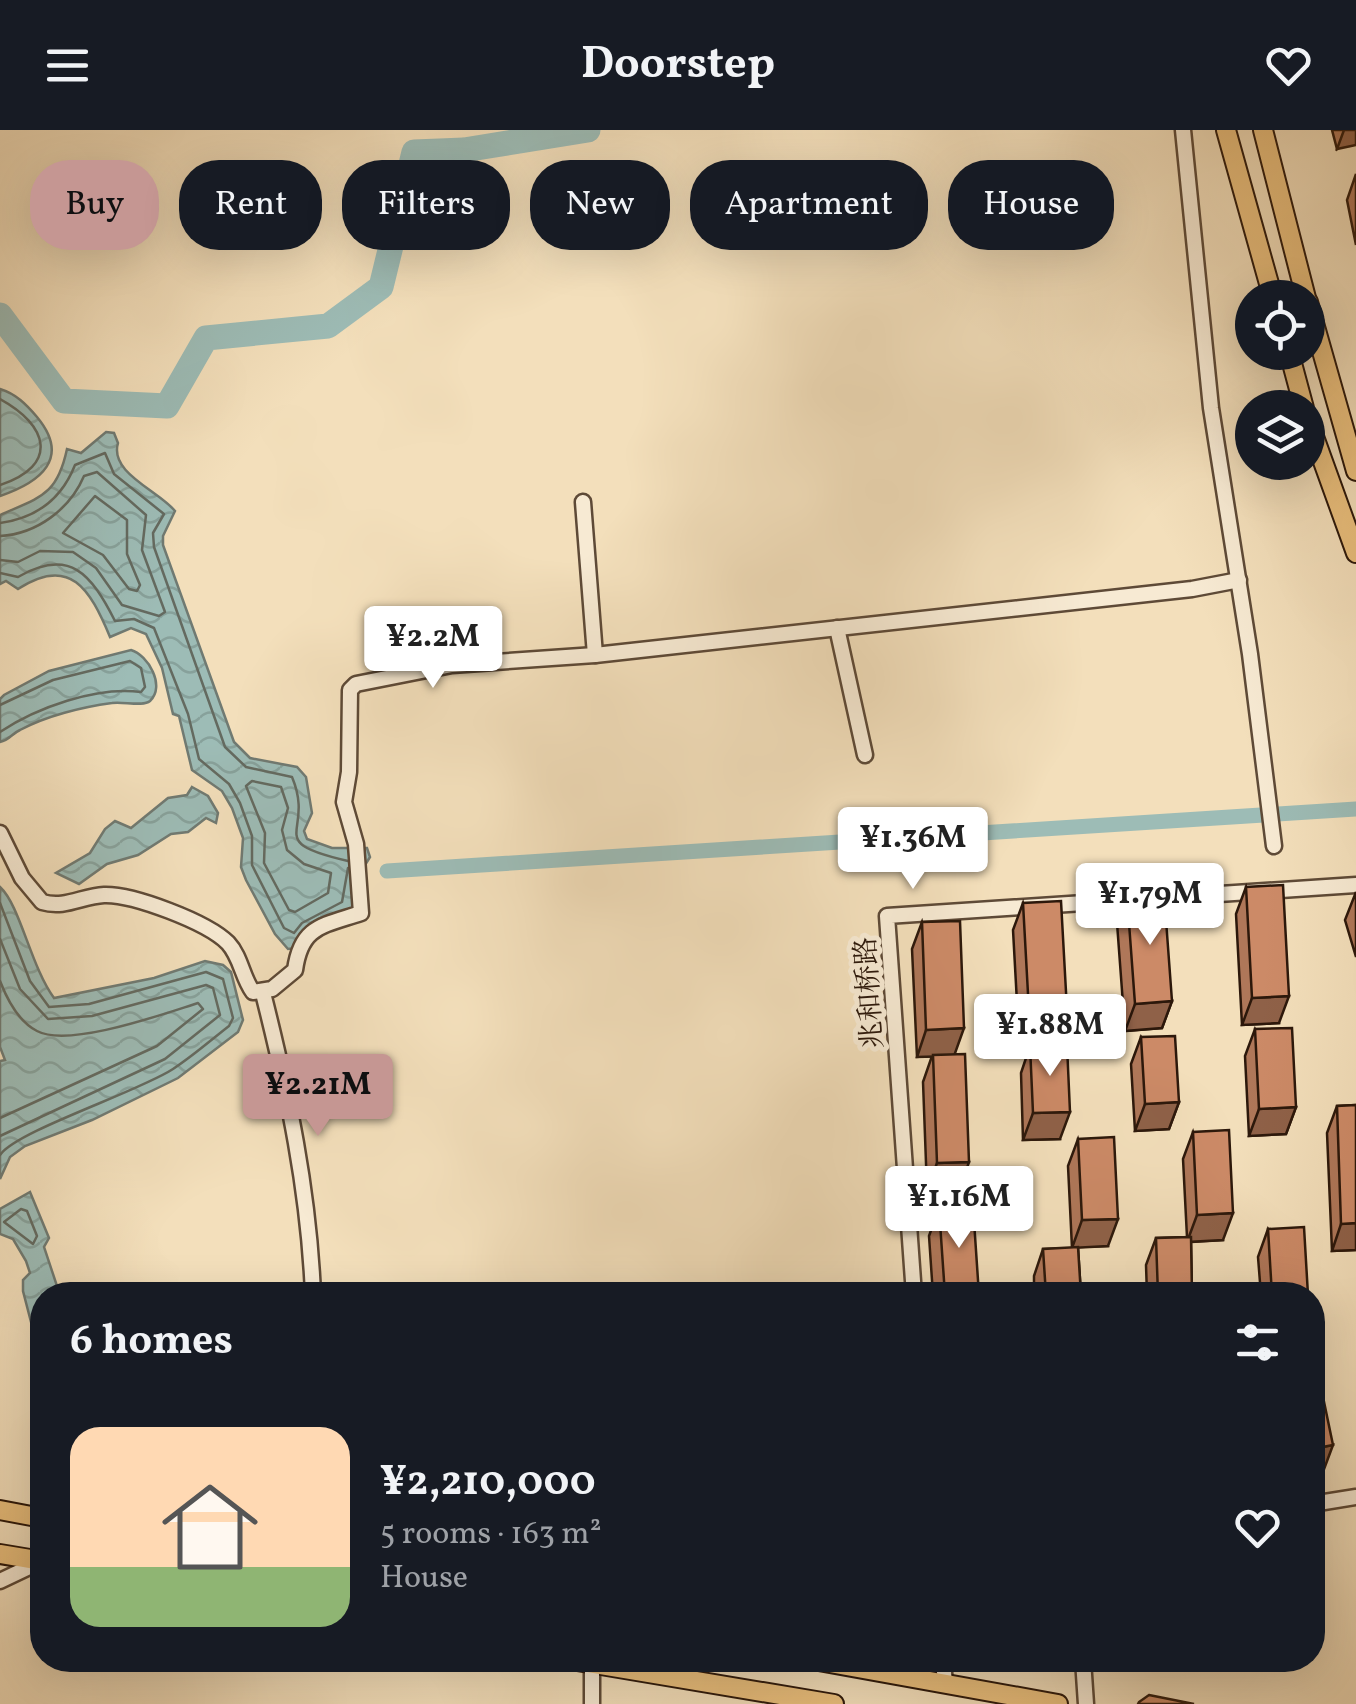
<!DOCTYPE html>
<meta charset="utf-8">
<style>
:root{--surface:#171b24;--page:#242831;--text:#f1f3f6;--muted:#9ea1a6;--line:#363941;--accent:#c59692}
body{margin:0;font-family:Vollkorn,"Noto Serif SC",serif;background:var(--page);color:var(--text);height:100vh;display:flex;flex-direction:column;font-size:38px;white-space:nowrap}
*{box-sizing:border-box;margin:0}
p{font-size:32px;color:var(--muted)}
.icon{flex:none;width:55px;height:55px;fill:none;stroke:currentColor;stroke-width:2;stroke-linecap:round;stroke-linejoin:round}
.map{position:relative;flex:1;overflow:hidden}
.side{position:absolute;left:30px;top:1152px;width:1295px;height:390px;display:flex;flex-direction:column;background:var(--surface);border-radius:40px;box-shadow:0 10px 40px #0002}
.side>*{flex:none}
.hud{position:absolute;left:30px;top:30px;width:1298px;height:90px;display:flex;gap:20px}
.tools{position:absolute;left:1235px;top:150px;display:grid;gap:20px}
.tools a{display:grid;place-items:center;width:90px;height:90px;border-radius:50%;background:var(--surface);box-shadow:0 10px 40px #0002;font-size:50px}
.price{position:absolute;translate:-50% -85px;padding:0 22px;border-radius:10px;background:#fff;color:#222;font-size:32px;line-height:65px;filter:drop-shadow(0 2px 5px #0008)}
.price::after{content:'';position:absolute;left:50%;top:60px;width:30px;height:22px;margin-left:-15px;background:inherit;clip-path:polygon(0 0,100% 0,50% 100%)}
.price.current{background:var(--accent);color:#111}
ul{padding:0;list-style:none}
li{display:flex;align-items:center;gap:30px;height:250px;padding:0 40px}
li+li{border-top:2px solid var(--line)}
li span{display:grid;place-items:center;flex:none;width:280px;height:200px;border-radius:30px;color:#555}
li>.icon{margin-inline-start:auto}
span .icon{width:120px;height:120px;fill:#fffc;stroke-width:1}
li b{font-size:42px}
h2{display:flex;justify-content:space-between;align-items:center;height:120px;padding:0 40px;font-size:42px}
.pill{padding:0 35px;border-radius:40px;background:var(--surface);box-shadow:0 10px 40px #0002;font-size:35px;line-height:90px}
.pill.current{background:var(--accent);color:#111}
header{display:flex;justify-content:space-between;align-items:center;height:130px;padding:0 40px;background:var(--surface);font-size:45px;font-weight:700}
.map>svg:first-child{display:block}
.water{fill:url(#water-waves);stroke:#707a72;stroke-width:2.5}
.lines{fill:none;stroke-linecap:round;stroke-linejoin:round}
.shore{stroke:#646a60;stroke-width:2.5}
.canal{stroke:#9dbcb6;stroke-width:15}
.river{stroke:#9dbcb6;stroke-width:25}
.minor-casing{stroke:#5e4a37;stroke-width:19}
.major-casing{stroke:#2c180b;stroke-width:22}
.minor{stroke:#f7ead3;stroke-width:14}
.major{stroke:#eac07e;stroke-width:18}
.wall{fill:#af7759;stroke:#2c180b;stroke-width:2.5}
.shaded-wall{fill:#8f6148;stroke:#2c180b;stroke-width:2.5}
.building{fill:#cc8a67;stroke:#2c180b;stroke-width:2.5}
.labels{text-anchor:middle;stroke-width:10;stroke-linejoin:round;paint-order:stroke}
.street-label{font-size:28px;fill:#2c180b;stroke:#f7ead3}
</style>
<header><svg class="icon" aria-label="menu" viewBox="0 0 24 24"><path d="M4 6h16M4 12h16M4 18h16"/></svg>Doorstep<svg class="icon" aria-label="heart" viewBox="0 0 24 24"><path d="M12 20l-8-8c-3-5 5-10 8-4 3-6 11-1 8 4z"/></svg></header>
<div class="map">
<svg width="1356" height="1574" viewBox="0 0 1356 1574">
<defs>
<pattern id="water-waves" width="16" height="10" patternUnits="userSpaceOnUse" patternTransform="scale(2.5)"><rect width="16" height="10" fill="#9dbcb6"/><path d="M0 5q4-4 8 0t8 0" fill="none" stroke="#87a19b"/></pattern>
</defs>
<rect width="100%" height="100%" fill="#f3dfbb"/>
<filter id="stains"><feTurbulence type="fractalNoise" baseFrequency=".002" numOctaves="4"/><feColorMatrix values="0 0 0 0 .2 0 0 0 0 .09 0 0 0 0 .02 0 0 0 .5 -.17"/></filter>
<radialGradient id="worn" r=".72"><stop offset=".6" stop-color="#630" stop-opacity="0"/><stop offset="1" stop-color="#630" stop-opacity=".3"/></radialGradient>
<!-- water -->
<g class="water">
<path d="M0,259C16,264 26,274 37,287C71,328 41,352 0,366Z"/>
<path d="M106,302L114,303L118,313C109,343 159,361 175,381L163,406V415L234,612L250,628L297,637L306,647L312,683L304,701L307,709L332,718H367L370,727L352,756L353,778L305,817L288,819L275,804L246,750L241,737L243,708L232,678L222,661L192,640L179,586L173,584L162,538L146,504L131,498L110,507C90,459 70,425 18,459L6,451L0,454V385C40,367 57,366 67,319L81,323Z"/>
<path d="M131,520C148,525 166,556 150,571C143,577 122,571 112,573C82,577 46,586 20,600C11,604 10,610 0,612V569L4,565L49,541Z"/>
<polygon points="192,657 208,666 218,683 216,693 206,688 188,702 171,704 138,725 107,734 79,754 56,743 90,723 105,699 115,691 131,698 168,668 187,665"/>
<path d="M0,757C20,775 31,837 54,868L154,848L205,831L223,835L231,842L243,890L238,902L178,948L92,990L25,1016L10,1027L0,1049V931L5,930L0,917Z"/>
<polygon points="30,1062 49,1108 44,1117 60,1165 42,1165 42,1194 31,1192 23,1161 23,1150 30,1143 26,1131 13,1109 0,1104 0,1079"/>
</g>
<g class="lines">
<!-- shore -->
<g class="shore">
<path d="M0,269C48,295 60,335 0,355"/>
<polygon points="95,366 127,390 127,424 140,455 137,461 129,459 103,425 63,403"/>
<path d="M0,393C37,388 62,368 75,335L105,323L114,344L164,384L153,403L154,417L225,617L246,637L292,647C316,704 261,711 348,731"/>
<path d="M0,406C37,404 70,379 84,346L97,342L146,385L142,420L165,482L159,486L122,475L96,438L73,422L40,421L18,432L0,430"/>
<path d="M0,443L18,447C70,417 91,444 115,491L134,489L154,498L188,584L199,629L229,654L240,673L252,706V735L284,798L294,803L302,793L342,772L348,738"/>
<path d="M0,575L53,550L130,531L141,538L145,557L141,562C96,556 36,578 0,602"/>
<polygon points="252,651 281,657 288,678 282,700 287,720 304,734 331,743 328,763 295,782 289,780 264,733 265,703 246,656"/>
<path d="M0,773L30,851L49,877L89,874L206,842L223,849L233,888L229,896C211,910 193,926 173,939C138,962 16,1001 0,1025"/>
<polyline points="0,809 20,859 48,889 92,886 206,855 213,858 220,885 165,929 0,1006"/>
<path d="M0,851C7,869 19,892 37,901C69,918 163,884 198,873L203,879L157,916L0,988"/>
<polygon points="21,1079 27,1081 37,1106 33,1114 4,1092"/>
</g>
<!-- canal -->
<polyline class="canal" points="387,741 1356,679"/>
<!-- river -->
<polyline class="river" points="0,185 64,271 167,276 206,208 328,196 381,157 414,22 464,20 588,0"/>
<!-- minor casing -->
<g class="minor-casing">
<g id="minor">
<polyline points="1183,0 1211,278 1250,524 1274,716"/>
<polyline points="583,372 595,525"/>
<polyline points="837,498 865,625"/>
<path d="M0,703L22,748L42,772C65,779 82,766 104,765C133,764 207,792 228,813C241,827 242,847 253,862L272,859L295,840C301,796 322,796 361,783L356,714L344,672L349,642L350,560L356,554L452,535L595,525L1192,459L1239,450"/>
<path d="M263,863C288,962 309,1062 313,1165"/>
<polyline points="914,1165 887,786 1356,755"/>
<polyline points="1312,1374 1356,1367"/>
<polyline points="0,1451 42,1431"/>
<polyline points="943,1530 945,1554"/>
<polyline points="1083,1530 1086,1574"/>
<polyline points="592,1574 592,1534"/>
</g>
</g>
<!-- major casing -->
<g class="major-casing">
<g id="major">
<polyline points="1226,0 1273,168"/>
<polyline points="1263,0 1306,168"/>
<polyline points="1308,172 1356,341"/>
<polyline points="1289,222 1304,278"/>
<polyline points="1308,290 1356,423"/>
<polyline points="0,1380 42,1388"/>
<polyline points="0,1424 42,1431"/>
<polyline points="571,1530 834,1574"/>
<polyline points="813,1530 1058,1574"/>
</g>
</g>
<!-- minor -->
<use href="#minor" class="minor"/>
<!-- major -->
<use href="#major" class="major"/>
</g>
<!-- wall -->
<g class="wall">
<polygon points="1332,0 1356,0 1337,19"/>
<polygon points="1356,44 1356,115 1347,70"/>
<polygon points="1246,757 1279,893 1242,895 1236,784"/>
<polygon points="1356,762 1356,827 1345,790"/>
<polygon points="1127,766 1172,871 1162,898 1125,901 1117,793"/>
<polygon points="1023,773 1057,907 1019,909 1013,800"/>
<polygon points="922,792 955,924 960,1059 927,1060 923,952 932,926 917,927 912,819"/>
<polygon points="1255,899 1296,977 1286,1004 1249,1006 1245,926"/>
<polygon points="1141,907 1179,972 1169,999 1135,1001 1131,934"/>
<polygon points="1030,916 1060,1009 1023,1010 1021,943"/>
<polygon points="1356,975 1356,1120 1332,1121 1327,1003 1337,976"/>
<polygon points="1193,1002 1223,1110 1191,1112 1192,1165 1147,1165 1146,1135 1156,1108 1187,1107 1183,1029"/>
<polygon points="1078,1009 1108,1116 1078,1117 1081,1165 1034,1165 1034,1146 1043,1119 1072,1118 1068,1036"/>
<polygon points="939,1078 979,1165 933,1165 929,1106"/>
<polygon points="1268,1099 1308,1165 1261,1165 1258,1127"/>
</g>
<!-- shaded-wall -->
<g class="shaded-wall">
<polygon points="1344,0 1356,0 1356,15 1337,19"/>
<polygon points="1289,866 1279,893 1242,895 1252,868"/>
<polygon points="1172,871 1162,898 1125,901 1135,874"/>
<polygon points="1067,880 1057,907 1019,909 1029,882"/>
<polygon points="964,898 954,926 917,927 926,900"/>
<polygon points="1179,972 1169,999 1135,1001 1145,974"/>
<polygon points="1296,977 1286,1004 1249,1006 1259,979"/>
<polygon points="1070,982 1060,1009 1023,1010 1033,983"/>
<polygon points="969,1032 960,1059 927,1060 937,1033"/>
<polygon points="1233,1083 1223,1110 1187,1112 1197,1085"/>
<polygon points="1118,1089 1108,1116 1072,1118 1082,1090"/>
<polygon points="1356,1093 1356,1120 1332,1121 1341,1094"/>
<polygon points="1333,1315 1323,1342 1312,1344 1312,1319"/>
</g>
<!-- building -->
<g class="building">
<polygon points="1283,755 1289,866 1252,868 1246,757"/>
<polygon points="1164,763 1172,871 1135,874 1127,766"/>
<polygon points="1061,771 1067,880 1029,882 1023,773"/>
<polygon points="960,791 964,898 926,900 922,792"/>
<polygon points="1292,898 1296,977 1259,979 1255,899"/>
<polygon points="1175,906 1179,972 1145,974 1141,907"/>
<polygon points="1067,915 1070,982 1033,983 1030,916"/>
<polygon points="965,924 969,1032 937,1033 933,925"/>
<polygon points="1356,975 1356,1093 1341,1094 1337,976"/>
<polygon points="1229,1000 1233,1083 1197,1085 1193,1002"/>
<polygon points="1114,1007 1118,1089 1082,1090 1078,1009"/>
<polygon points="973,1076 979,1165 945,1165 939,1078"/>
<polygon points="1304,1097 1308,1165 1272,1165 1268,1099"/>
<polygon points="1191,1107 1192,1165 1158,1165 1156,1108"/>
<polygon points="1078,1117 1081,1165 1046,1165 1043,1119"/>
<polygon points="1312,1214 1333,1315 1312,1319"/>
<polygon points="1149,1565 1194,1574 1138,1574 1139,1572"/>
</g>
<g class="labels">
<!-- street labels -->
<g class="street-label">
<text transform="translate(868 863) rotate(-94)" y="10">兆和桥路</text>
</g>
</g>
<rect width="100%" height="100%" filter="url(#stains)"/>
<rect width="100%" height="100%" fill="url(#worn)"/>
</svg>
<div class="tools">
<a><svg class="icon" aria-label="locate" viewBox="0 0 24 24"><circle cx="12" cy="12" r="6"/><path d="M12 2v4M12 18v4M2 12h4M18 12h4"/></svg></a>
<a><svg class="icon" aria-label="layers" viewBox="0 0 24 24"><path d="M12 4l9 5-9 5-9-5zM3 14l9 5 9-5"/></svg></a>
</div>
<b class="price" style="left:433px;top:561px">¥2.2M</b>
<b class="price" style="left:913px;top:762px">¥1.36M</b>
<b class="price" style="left:1150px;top:818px">¥1.79M</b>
<b class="price" style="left:1050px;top:949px">¥1.88M</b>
<b class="price current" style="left:318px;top:1009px">¥2.21M</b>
<b class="price" style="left:959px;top:1121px">¥1.16M</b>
<div class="hud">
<a class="pill current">Buy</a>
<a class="pill">Rent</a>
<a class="pill">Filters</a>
<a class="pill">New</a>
<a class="pill">Apartment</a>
<a class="pill">House</a>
</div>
<section class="side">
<h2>6 homes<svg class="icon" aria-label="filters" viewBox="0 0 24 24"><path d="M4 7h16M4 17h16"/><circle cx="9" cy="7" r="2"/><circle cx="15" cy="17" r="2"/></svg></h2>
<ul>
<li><span style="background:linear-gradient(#ffd9b3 70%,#8fb573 0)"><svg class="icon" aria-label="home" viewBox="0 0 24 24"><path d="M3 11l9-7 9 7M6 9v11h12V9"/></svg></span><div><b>¥2,210,000</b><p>5 rooms · 163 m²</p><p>House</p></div><svg class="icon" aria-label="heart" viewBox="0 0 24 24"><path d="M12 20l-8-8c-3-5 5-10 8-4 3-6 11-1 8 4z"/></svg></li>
</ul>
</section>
</div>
